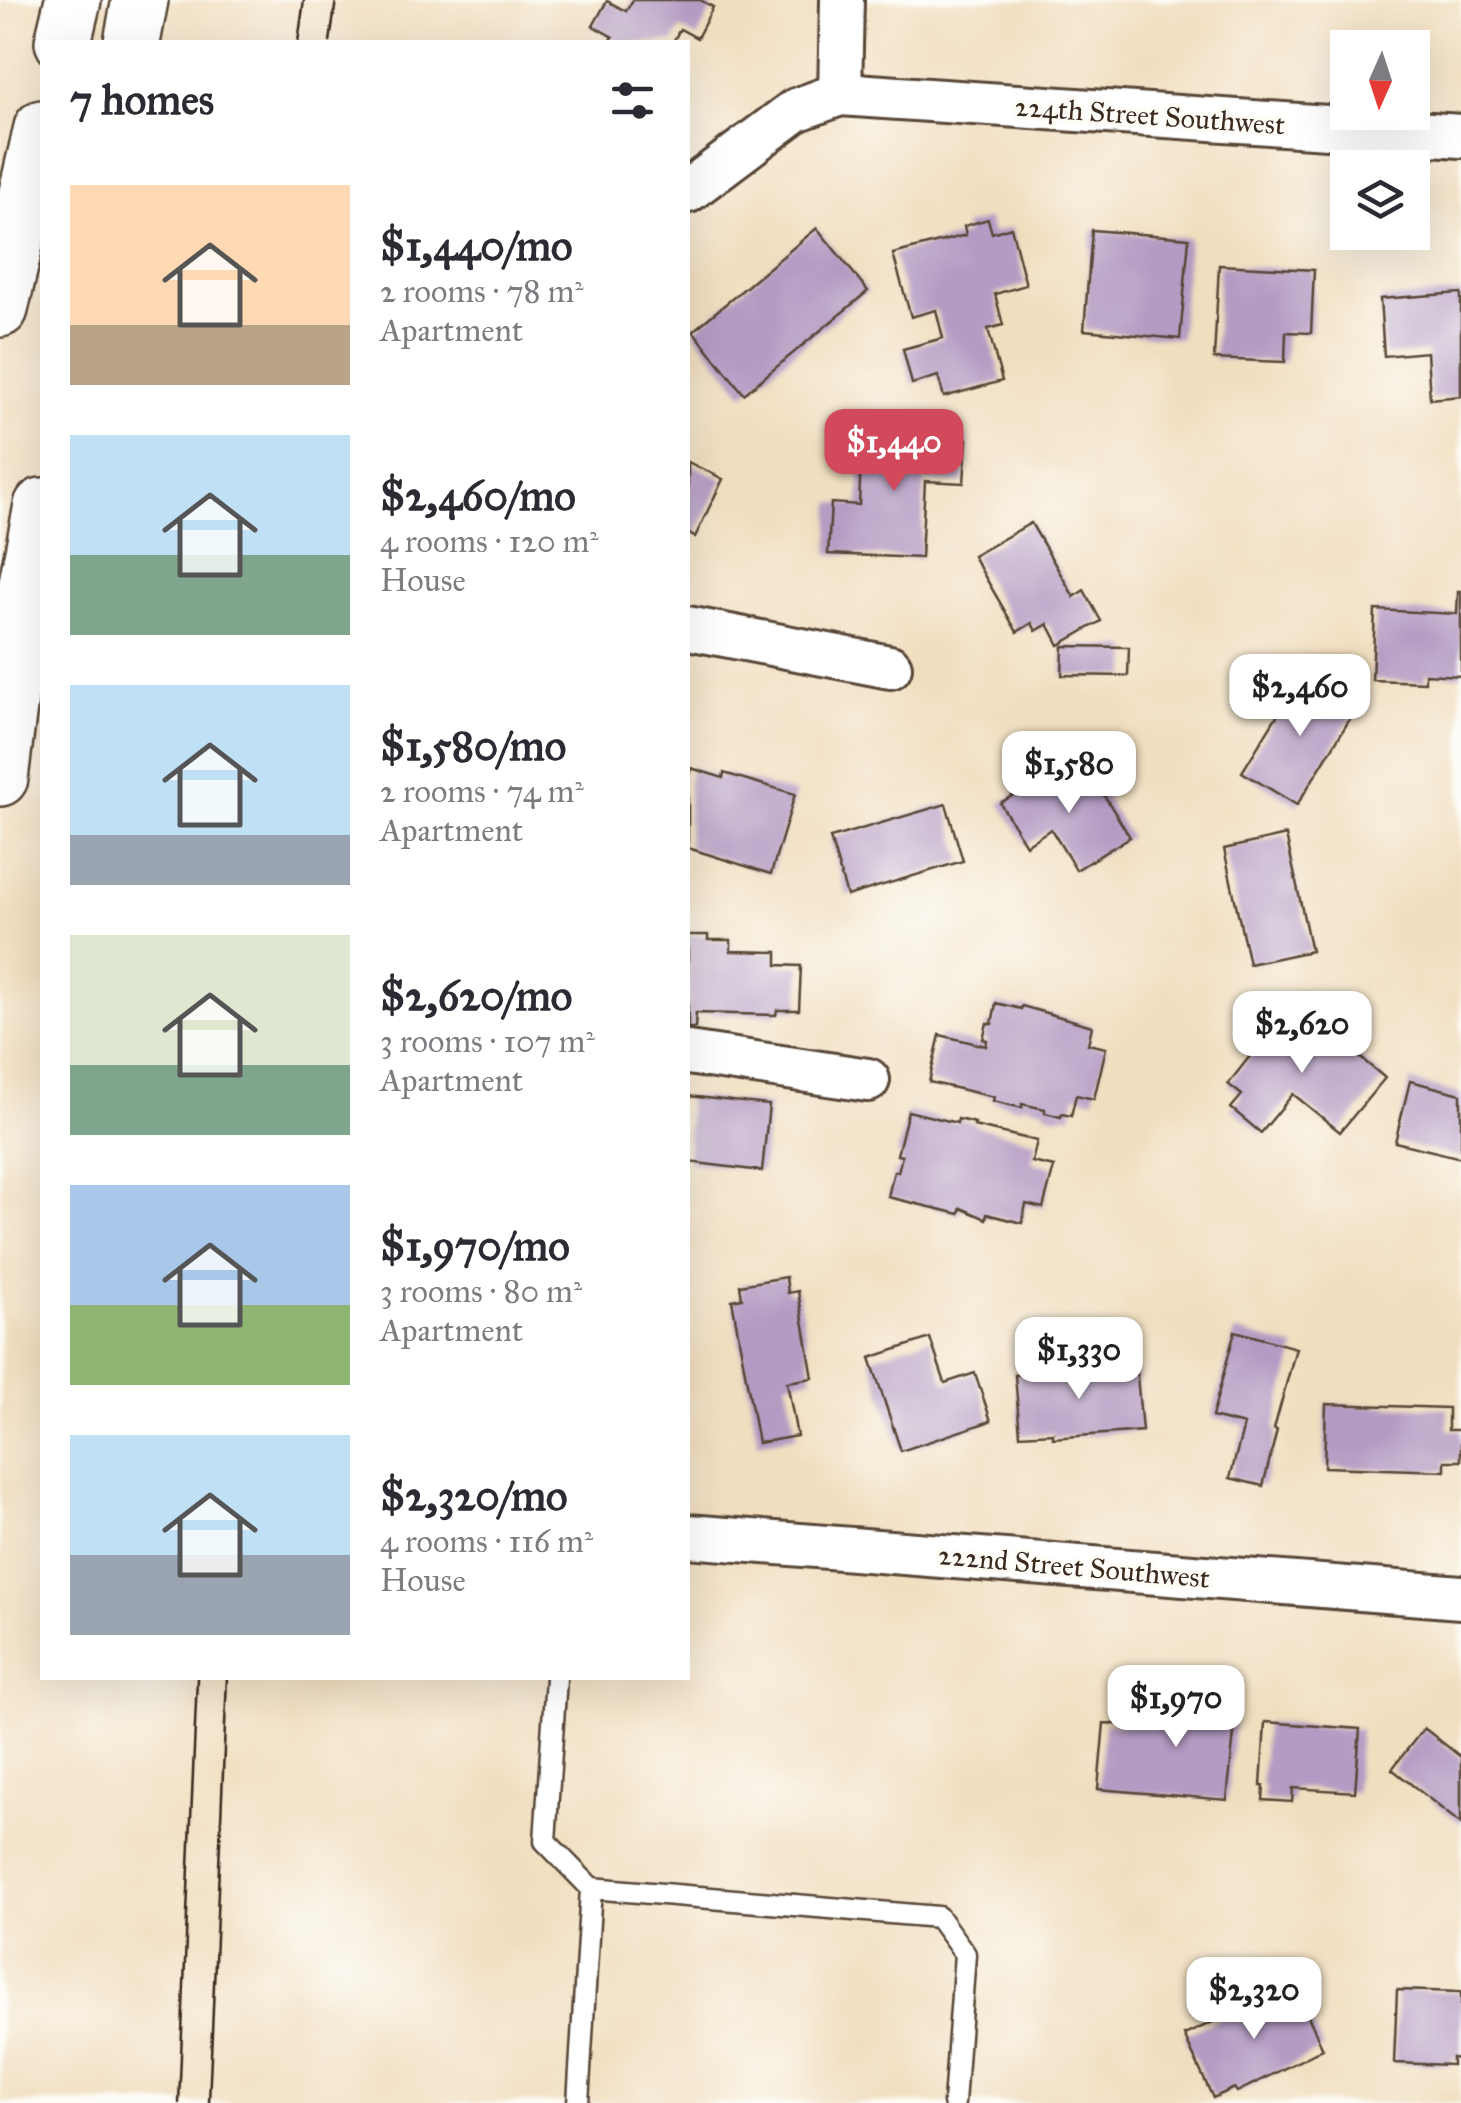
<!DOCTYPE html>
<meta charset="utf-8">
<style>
:root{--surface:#fff;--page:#f2f2f3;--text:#2b2b33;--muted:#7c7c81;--accent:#d1495b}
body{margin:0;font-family:"IM FELL Great Primer",serif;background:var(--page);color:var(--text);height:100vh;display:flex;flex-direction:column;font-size:38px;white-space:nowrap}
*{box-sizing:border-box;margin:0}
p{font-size:32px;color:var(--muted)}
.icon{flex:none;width:55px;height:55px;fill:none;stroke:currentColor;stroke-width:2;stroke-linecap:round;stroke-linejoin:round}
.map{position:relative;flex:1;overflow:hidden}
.sheet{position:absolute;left:40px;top:40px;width:650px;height:1640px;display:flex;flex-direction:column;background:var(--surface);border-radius:0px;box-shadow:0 10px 40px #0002}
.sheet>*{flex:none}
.needle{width:65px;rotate:183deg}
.fabs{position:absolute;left:1330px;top:30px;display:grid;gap:20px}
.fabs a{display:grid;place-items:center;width:100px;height:100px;border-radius:0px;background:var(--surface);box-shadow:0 10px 40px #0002;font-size:50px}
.price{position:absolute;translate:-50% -85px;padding:0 22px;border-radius:20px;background:#fff;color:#222;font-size:32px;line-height:65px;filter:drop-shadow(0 2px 5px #0008)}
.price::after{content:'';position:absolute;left:50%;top:60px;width:30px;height:22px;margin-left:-15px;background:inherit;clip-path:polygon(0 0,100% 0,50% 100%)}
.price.active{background:var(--accent);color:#fff}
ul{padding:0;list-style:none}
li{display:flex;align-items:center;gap:30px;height:250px;padding:0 30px}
li span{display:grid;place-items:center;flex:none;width:280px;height:200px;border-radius:0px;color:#555}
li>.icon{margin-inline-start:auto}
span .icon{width:120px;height:120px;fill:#fffc;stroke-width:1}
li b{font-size:42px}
h2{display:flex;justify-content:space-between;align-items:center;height:120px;padding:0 30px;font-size:42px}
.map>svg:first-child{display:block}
.building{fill:#b49bc3}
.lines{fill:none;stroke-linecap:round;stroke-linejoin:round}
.lane-casing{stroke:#564536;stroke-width:25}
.street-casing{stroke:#564536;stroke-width:48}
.highway-casing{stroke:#564536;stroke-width:60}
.lane{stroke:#fff;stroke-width:20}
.street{stroke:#fff;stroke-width:42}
.highway{stroke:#fff;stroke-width:55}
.tram{stroke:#3b2a1e;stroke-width:2.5}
.labels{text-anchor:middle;stroke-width:8;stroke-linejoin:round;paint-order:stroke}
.street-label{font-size:28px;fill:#3b2a1e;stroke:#fdfcf7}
</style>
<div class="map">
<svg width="1461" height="2103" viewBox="0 0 1461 2103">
<rect width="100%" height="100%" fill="#fdfcf7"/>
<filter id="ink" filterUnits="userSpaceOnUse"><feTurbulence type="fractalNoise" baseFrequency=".01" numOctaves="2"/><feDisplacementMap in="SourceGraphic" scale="20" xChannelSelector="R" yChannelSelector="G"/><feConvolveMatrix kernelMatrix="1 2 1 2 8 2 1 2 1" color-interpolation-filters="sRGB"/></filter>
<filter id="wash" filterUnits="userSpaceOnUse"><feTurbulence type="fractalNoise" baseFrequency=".0048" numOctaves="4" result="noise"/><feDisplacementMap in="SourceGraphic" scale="40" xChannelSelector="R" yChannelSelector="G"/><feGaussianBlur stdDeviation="2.25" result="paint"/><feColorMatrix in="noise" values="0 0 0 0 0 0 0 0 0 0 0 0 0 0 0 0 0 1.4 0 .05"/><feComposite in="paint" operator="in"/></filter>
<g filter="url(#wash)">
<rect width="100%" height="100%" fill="#f1debf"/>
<g id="blocks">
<!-- building -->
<g class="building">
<polygon points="633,0 700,0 713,7 697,38 680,29 673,42 610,42 613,37 593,26 607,1 626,11"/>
<polygon points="988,219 992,233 1011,227 1026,285 995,294 1003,325 988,329 1002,381 944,397 938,376 912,384 903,349 943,338 936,310 911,317 893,254 966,235 964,226"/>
<polygon points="817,228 868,291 744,394 693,331"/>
<polygon points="1092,230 1189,238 1180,339 1084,330"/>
<polygon points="1219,265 1314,270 1311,333 1286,332 1285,362 1214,359"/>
<polygon points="1461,293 1461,396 1430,399 1427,352 1384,356 1380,299"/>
<polygon points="862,433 967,439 964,483 925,481 921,558 828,554 831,503 859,505"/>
<polygon points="688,462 723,479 695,537 688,533"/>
<polygon points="1031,523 1074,597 1084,590 1101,621 1059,645 1048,624 1036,631 1032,623 1017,632 973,556"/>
<polygon points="1458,591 1461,591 1461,676 1425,674 1425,682 1372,680 1375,610 1457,614"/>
<polygon points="1063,646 1129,647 1128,676 1062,675"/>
<polygon points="1304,672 1358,706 1297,805 1242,772"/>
<polygon points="1084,763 1130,837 1076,870 1051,829 1026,845 1000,803 1028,787 1033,794"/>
<polygon points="691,768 723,778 724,773 795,794 771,874 688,848 688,781"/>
<polygon points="946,804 963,861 847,896 830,838"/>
<polygon points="1286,835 1311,951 1249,964 1224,849"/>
<polygon points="688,935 708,935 708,940 731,940 731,951 777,952 777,965 801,966 799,1010 777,1010 776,1015 696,1013 695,1028 688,1028"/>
<polygon points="996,1003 1021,1009 1022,1006 1092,1026 1088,1044 1106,1048 1094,1099 1076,1095 1071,1116 1062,1114 1061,1117 1045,1113 1045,1109 1022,1104 1022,1108 993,1101 994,1097 929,1082 940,1035 986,1046 987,1040 983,1039 987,1023 992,1024"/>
<polygon points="1288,1008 1339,1051 1345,1045 1385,1078 1340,1132 1293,1094 1261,1133 1231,1108 1242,1095 1228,1084"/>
<polygon points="1410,1081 1461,1094 1461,1158 1395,1142"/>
<polygon points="688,1096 769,1105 762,1171 688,1162"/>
<polygon points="908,1111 957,1123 958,1119 975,1123 974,1126 1037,1141 1032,1162 1054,1167 1043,1208 1026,1204 1022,1223 987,1214 986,1219 961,1208 959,1214 888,1197 894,1171 898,1172 902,1156 897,1155"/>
<polygon points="786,1277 788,1293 798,1291 813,1378 787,1382 797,1436 758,1443 732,1300 742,1298 740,1285"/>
<polygon points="1235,1331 1296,1348 1274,1429 1277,1430 1263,1486 1230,1478 1244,1425 1212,1417"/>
<polygon points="930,1338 945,1383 975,1373 991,1421 901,1451 870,1358"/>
<polygon points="1136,1365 1142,1431 1053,1438 1053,1433 1020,1435 1015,1375"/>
<polygon points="1326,1404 1448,1408 1448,1430 1461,1430 1461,1461 1445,1461 1445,1471 1324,1467"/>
<polygon points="1191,1681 1239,1685 1227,1800 1098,1789 1104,1723 1188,1730"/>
<polygon points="1265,1722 1360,1729 1355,1792 1293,1788 1292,1802 1263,1800 1264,1786 1261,1786"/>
<polygon points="1424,1728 1461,1757 1461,1824 1392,1769"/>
<polygon points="1294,1985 1323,2049 1237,2092 1234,2088 1213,2098 1184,2035"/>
<polygon points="1397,1990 1461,1992 1461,2059 1452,2058 1452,2065 1394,2063"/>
</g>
</g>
</g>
<g filter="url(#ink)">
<use href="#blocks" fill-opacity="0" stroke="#564536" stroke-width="2.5"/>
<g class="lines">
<!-- lane casing -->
<g class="lane-casing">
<g id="lane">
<polyline points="556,1678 545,1841 591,1888"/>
<polyline points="578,2103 591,1888 938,1917 965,1954 954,2103"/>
</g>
</g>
<!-- street casing -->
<g class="street-casing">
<g id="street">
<polyline points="840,94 1461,136"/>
<polyline points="688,191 796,110 840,94 842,0"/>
<polyline points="688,628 890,667"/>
<polyline points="688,1053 868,1080"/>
<polyline points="688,1536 1461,1597"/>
</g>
</g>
<!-- highway casing -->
<g class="highway-casing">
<g id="highway">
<polyline points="63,42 73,0"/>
<polyline points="132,42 140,0"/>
<polyline points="0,309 42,128"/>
<polyline points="0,778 20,619 42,506"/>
</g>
</g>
<!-- lane -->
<use href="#lane" class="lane"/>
<!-- street -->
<use href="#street" class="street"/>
<!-- highway -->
<use href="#highway" class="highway"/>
<!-- tram -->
<g class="tram">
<polyline points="298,42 304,0"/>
<polyline points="330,42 336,0"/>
<polyline points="179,2103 197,1678"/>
<polyline points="209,2103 227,1678"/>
</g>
</g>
</g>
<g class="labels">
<!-- street labels -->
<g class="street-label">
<text transform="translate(1150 115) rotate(4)" y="10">224th Street Southwest</text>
<text transform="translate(1074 1566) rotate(5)" y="10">222nd Street Southwest</text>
</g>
</g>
</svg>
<div class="fabs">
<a><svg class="needle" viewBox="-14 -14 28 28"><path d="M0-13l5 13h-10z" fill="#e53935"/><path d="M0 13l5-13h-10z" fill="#7c7c81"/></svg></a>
<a><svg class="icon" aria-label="layers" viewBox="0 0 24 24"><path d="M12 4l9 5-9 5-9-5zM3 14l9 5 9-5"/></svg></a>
</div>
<b class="price active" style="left:894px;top:494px">$1,440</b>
<b class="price" style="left:1300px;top:739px">$2,460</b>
<b class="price" style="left:1069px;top:816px">$1,580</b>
<b class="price" style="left:1302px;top:1076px">$2,620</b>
<b class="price" style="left:1079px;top:1402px">$1,330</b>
<b class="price" style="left:1176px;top:1750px">$1,970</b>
<b class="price" style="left:1254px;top:2042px">$2,320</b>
<section class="sheet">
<h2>7 homes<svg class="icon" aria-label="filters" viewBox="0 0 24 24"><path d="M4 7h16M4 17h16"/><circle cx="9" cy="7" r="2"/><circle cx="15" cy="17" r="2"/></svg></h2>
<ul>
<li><span style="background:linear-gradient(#ffd9b3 70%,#b9a48a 0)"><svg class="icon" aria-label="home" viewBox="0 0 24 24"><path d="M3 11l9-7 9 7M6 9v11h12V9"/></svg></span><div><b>$1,440/mo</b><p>2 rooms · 78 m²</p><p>Apartment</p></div></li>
<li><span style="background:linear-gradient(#bfe0f5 60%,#7fa58c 0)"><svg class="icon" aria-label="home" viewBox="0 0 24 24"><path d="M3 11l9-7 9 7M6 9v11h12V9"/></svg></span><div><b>$2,460/mo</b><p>4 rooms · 120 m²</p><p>House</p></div></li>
<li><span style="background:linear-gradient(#bfe0f5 75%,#9aa5b1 0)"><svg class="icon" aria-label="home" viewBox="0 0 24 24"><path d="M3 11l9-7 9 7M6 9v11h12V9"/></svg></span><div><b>$1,580/mo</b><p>2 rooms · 74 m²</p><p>Apartment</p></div></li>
<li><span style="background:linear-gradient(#dfe7d0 65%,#7fa58c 0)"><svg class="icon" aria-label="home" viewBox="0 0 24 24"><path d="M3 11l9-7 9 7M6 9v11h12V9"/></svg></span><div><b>$2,620/mo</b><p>3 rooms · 107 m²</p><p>Apartment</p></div></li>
<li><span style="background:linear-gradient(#a9c7e8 60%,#8fb573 0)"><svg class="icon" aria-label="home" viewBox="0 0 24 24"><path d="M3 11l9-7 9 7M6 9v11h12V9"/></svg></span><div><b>$1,970/mo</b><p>3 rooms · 80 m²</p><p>Apartment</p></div></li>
<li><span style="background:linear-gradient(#bfe0f5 60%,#9aa5b1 0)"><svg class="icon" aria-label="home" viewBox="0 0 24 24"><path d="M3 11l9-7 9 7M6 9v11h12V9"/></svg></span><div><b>$2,320/mo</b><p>4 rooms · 116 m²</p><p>House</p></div></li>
</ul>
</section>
</div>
